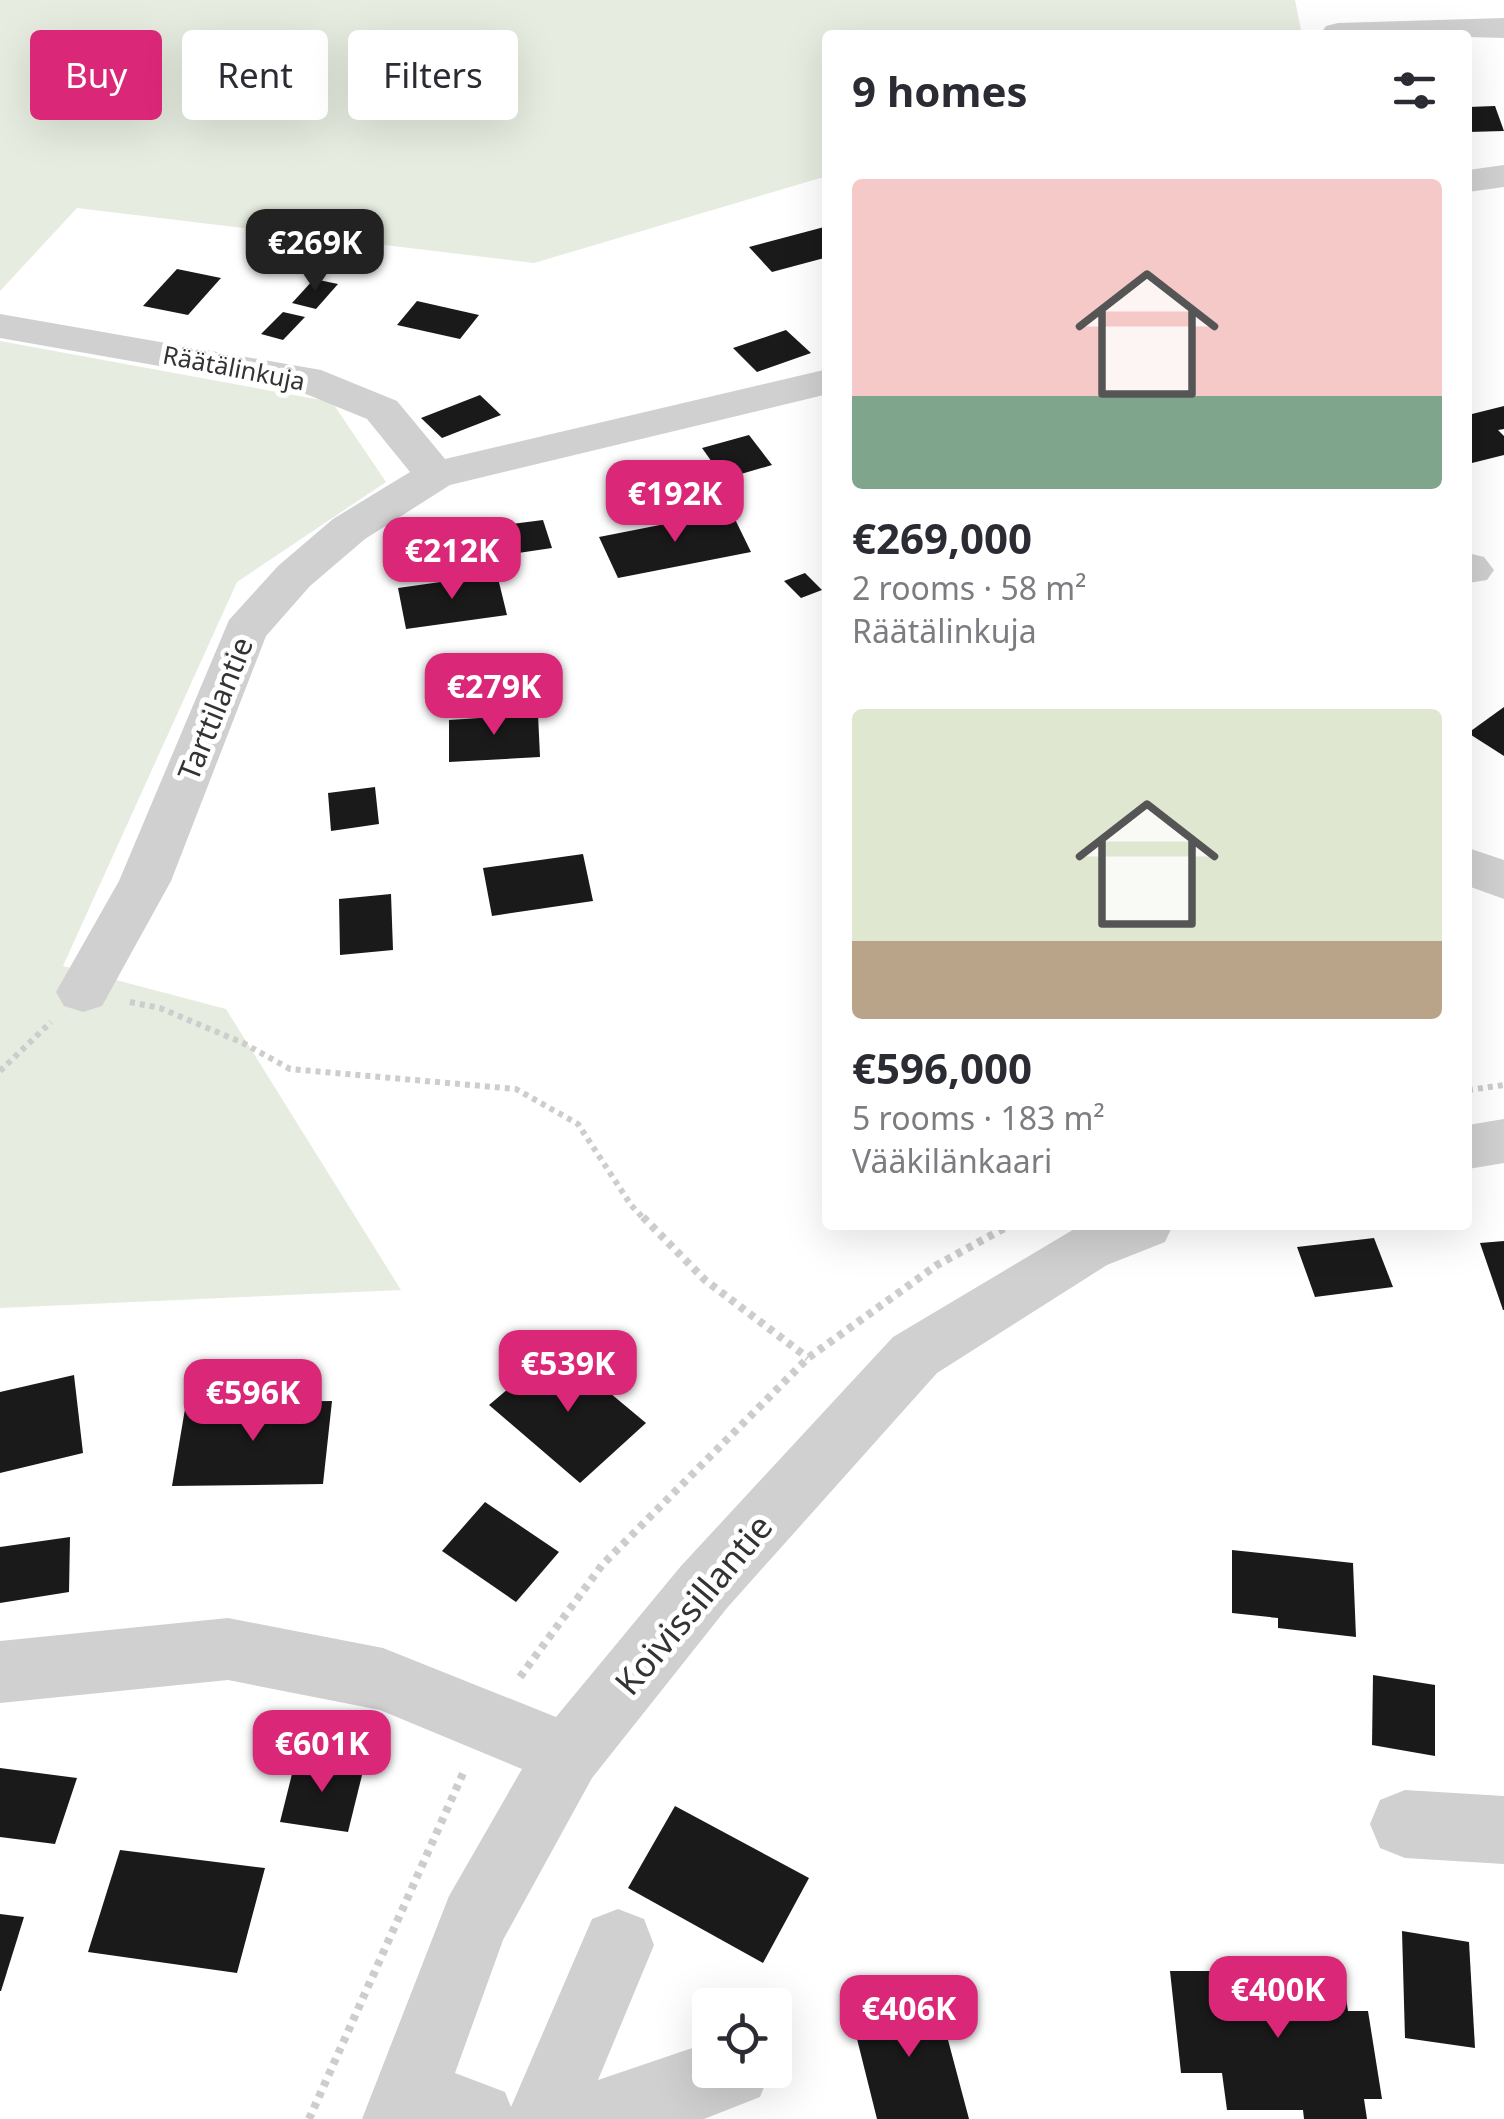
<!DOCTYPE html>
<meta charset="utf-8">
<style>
:root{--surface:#fff;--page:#f7f7f7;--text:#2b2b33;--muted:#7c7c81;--accent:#db2777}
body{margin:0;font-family:"Noto Sans",sans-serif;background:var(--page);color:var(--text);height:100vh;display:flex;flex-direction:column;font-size:38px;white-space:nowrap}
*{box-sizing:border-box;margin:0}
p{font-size:32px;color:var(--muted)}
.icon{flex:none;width:55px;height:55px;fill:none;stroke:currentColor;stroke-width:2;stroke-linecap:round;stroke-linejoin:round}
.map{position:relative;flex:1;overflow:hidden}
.details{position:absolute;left:822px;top:30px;width:650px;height:1200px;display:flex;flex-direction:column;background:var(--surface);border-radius:10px;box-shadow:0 10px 40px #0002}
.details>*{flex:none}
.hud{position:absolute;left:30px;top:30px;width:642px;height:90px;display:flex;gap:20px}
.tools{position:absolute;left:692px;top:1988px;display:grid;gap:20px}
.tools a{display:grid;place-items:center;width:100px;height:100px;border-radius:10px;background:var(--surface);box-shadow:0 10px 40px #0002;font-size:50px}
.price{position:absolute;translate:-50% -85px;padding:0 22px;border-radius:20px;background:var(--accent);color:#fff;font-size:32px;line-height:65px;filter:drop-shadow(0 2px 5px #0008)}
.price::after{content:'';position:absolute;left:50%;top:60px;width:30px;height:22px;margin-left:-15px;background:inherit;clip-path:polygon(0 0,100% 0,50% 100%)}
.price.active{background:#222;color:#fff}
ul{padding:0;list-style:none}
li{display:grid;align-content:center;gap:20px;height:530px;padding:0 30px}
li span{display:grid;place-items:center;height:310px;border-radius:10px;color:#555}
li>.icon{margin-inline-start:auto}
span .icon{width:180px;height:180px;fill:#fffc;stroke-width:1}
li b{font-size:42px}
h2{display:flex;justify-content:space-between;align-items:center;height:120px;padding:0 30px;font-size:42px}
.pill{padding:0 35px;border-radius:10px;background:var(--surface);box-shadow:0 10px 40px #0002;font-size:35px;line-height:90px}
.pill.active{background:var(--accent);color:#fff}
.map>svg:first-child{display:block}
.green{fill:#e6ecdf}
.building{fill:#1a1a1a}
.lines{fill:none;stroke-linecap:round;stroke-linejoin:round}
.path-far1{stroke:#cdcdcd;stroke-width:6;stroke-dasharray:5 5;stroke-linecap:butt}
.path{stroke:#cdcdcd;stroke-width:8;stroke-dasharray:6 6;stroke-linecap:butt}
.minor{fill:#d0d0d0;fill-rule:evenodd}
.labels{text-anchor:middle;stroke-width:10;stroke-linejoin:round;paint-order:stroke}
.far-street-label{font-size:25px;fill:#333;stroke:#fff}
.street-label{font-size:30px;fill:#333;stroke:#fff}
.near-street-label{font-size:35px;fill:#333;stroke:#fff}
</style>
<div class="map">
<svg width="1504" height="2119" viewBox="0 0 1504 2119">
<rect width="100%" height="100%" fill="#fff"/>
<!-- green -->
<g class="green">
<polygon points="0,0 1295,0 1302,35 828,35 827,176 534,263 77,208 0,291"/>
<polygon points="0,341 332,402 386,482 237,582 63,966 226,1009 401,1290 0,1308"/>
</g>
<!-- building -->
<g class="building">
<polygon points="1495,106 1504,131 1468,132 1468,107"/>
<polygon points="828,226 828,257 772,272 749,247"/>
<polygon points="177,269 221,278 188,315 143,306"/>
<polygon points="314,279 338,284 316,309 292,303"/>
<polygon points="417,301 479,315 460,339 397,325"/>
<polygon points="283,312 305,317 283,340 261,334"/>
<polygon points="786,330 811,353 757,372 733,348"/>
<polygon points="480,395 501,415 442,438 421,418"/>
<polygon points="1504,406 1504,429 1498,430 1504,436 1504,455 1468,464 1468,415"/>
<polygon points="749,435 772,465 724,479 702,448"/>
<polygon points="731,511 751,552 618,578 599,537"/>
<polygon points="543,520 552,548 497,556 490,527"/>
<polygon points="805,573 822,590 801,598 784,581"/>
<polygon points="497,574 507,615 406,629 398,588"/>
<polygon points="1504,707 1504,756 1468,733"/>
<polygon points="538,714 540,757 449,762 449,720"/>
<polygon points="375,787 379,824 331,831 328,793"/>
<polygon points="583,854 593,901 492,916 483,868"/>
<polygon points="391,894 393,950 340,955 339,899"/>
<polygon points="1374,1238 1393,1287 1315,1297 1297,1247"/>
<polygon points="1504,1241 1504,1310 1503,1310 1480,1243"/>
<polygon points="556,1348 646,1423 580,1483 489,1405"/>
<polygon points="74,1375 83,1453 0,1473 0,1392"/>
<polygon points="332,1401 323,1484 172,1486 186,1403"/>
<polygon points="485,1502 559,1552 516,1602 442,1551"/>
<polygon points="70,1537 69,1592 0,1603 0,1547"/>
<polygon points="1232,1550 1353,1563 1356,1637 1278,1628 1278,1618 1232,1613"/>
<polygon points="1373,1675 1435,1685 1435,1756 1372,1745"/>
<polygon points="296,1758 364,1767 348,1832 280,1822"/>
<polygon points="0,1768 77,1778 55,1844 0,1837"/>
<polygon points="675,1806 809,1878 763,1963 628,1888"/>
<polygon points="120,1850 265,1868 237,1973 88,1952"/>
<polygon points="0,1914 24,1917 1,1991 0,1991"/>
<polygon points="1402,1931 1469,1942 1475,2048 1405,2038"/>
<polygon points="1170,1971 1342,1971 1348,2011 1368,2011 1382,2099 1364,2099 1367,2119 1304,2119 1303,2110 1227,2110 1222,2073 1181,2073"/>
<polygon points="935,1991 969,2119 877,2119 850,2011"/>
</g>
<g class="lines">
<!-- path-far1 -->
<g class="path-far1">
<polyline points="130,1002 160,1008 243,1043 290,1069 516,1089 578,1124 631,1205 645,1220"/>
<polyline points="0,1071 51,1022"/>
<polyline points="1468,1090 1504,1085"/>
</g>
<!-- path -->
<g class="path">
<polyline points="643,1217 705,1280 808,1358"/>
<polyline points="520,1677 602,1565 808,1358 937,1265 1010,1225"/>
<polyline points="309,2119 465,1769"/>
</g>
<!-- minor -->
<g class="minor">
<polygon points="1504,18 1504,38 1321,33 1326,26 1338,23"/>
<polygon points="1504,165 1504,187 1468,192 1468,170"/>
<polygon points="0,314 321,370 397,401 445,459 828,369 828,394 450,485 365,539 310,586 266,636 171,881 102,1006 83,1012 64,1006 56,992 119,881 229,620 278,566 333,519 410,472 367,419 296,390 0,338"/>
<polygon points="1468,553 1484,557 1494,570 1487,580 1468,583"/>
<polygon points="1468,848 1504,860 1504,899 1468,886"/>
<polygon points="1504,1119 1504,1163 1468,1169 1468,1125"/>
<polygon points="1081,1225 1173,1225 1165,1242 1107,1265 937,1373 727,1608 592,1778 503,1940 455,2073 505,2092 511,2107 592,1919 618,1909 644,1919 654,1945 598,2080 710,2042 710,2070 771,2070 760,2097 704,2119 362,2119 449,1896 522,1769 380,1710 228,1680 0,1703 0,1641 228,1618 383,1648 556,1717 681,1566 893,1337"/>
<polygon points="1405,1790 1504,1796 1504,1864 1405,1858 1380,1848 1370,1824 1380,1800"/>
</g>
</g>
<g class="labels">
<!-- far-street labels -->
<g class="far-street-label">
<text transform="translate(234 368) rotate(11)" y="9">Räätälinkuja</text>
</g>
<!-- street labels -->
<g class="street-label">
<text transform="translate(216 709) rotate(-68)" y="10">Tarttilantie</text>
</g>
<!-- near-street labels -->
<g class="near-street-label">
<text transform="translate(694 1605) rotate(-50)" y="12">Koivissillantie</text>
</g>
</g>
</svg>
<div class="tools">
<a><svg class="icon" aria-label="locate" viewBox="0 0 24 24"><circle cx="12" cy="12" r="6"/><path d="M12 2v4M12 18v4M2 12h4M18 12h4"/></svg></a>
</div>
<b class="price active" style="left:315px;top:294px">€269K</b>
<b class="price" style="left:675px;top:545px">€192K</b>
<b class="price" style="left:452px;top:602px">€212K</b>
<b class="price" style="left:494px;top:738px">€279K</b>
<b class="price" style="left:568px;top:1415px">€539K</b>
<b class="price" style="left:253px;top:1444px">€596K</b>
<b class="price" style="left:322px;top:1795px">€601K</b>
<b class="price" style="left:1278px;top:2041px">€400K</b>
<b class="price" style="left:909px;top:2060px">€406K</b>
<div class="hud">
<a class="pill active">Buy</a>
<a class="pill">Rent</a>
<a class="pill">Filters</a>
</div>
<section class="details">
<h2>9 homes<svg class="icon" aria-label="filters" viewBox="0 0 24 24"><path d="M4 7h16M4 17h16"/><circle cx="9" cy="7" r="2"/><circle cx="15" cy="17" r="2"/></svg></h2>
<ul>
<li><span style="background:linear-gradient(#f6c9c9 70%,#7fa58c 0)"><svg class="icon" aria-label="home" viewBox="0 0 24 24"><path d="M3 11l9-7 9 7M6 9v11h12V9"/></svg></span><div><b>€269,000</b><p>2 rooms · 58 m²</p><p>Räätälinkuja</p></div></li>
<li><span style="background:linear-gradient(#dfe7d0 75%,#b9a48a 0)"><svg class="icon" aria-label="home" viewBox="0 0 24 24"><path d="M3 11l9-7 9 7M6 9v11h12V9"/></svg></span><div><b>€596,000</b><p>5 rooms · 183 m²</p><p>Vääkilänkaari</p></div></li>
</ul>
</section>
</div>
